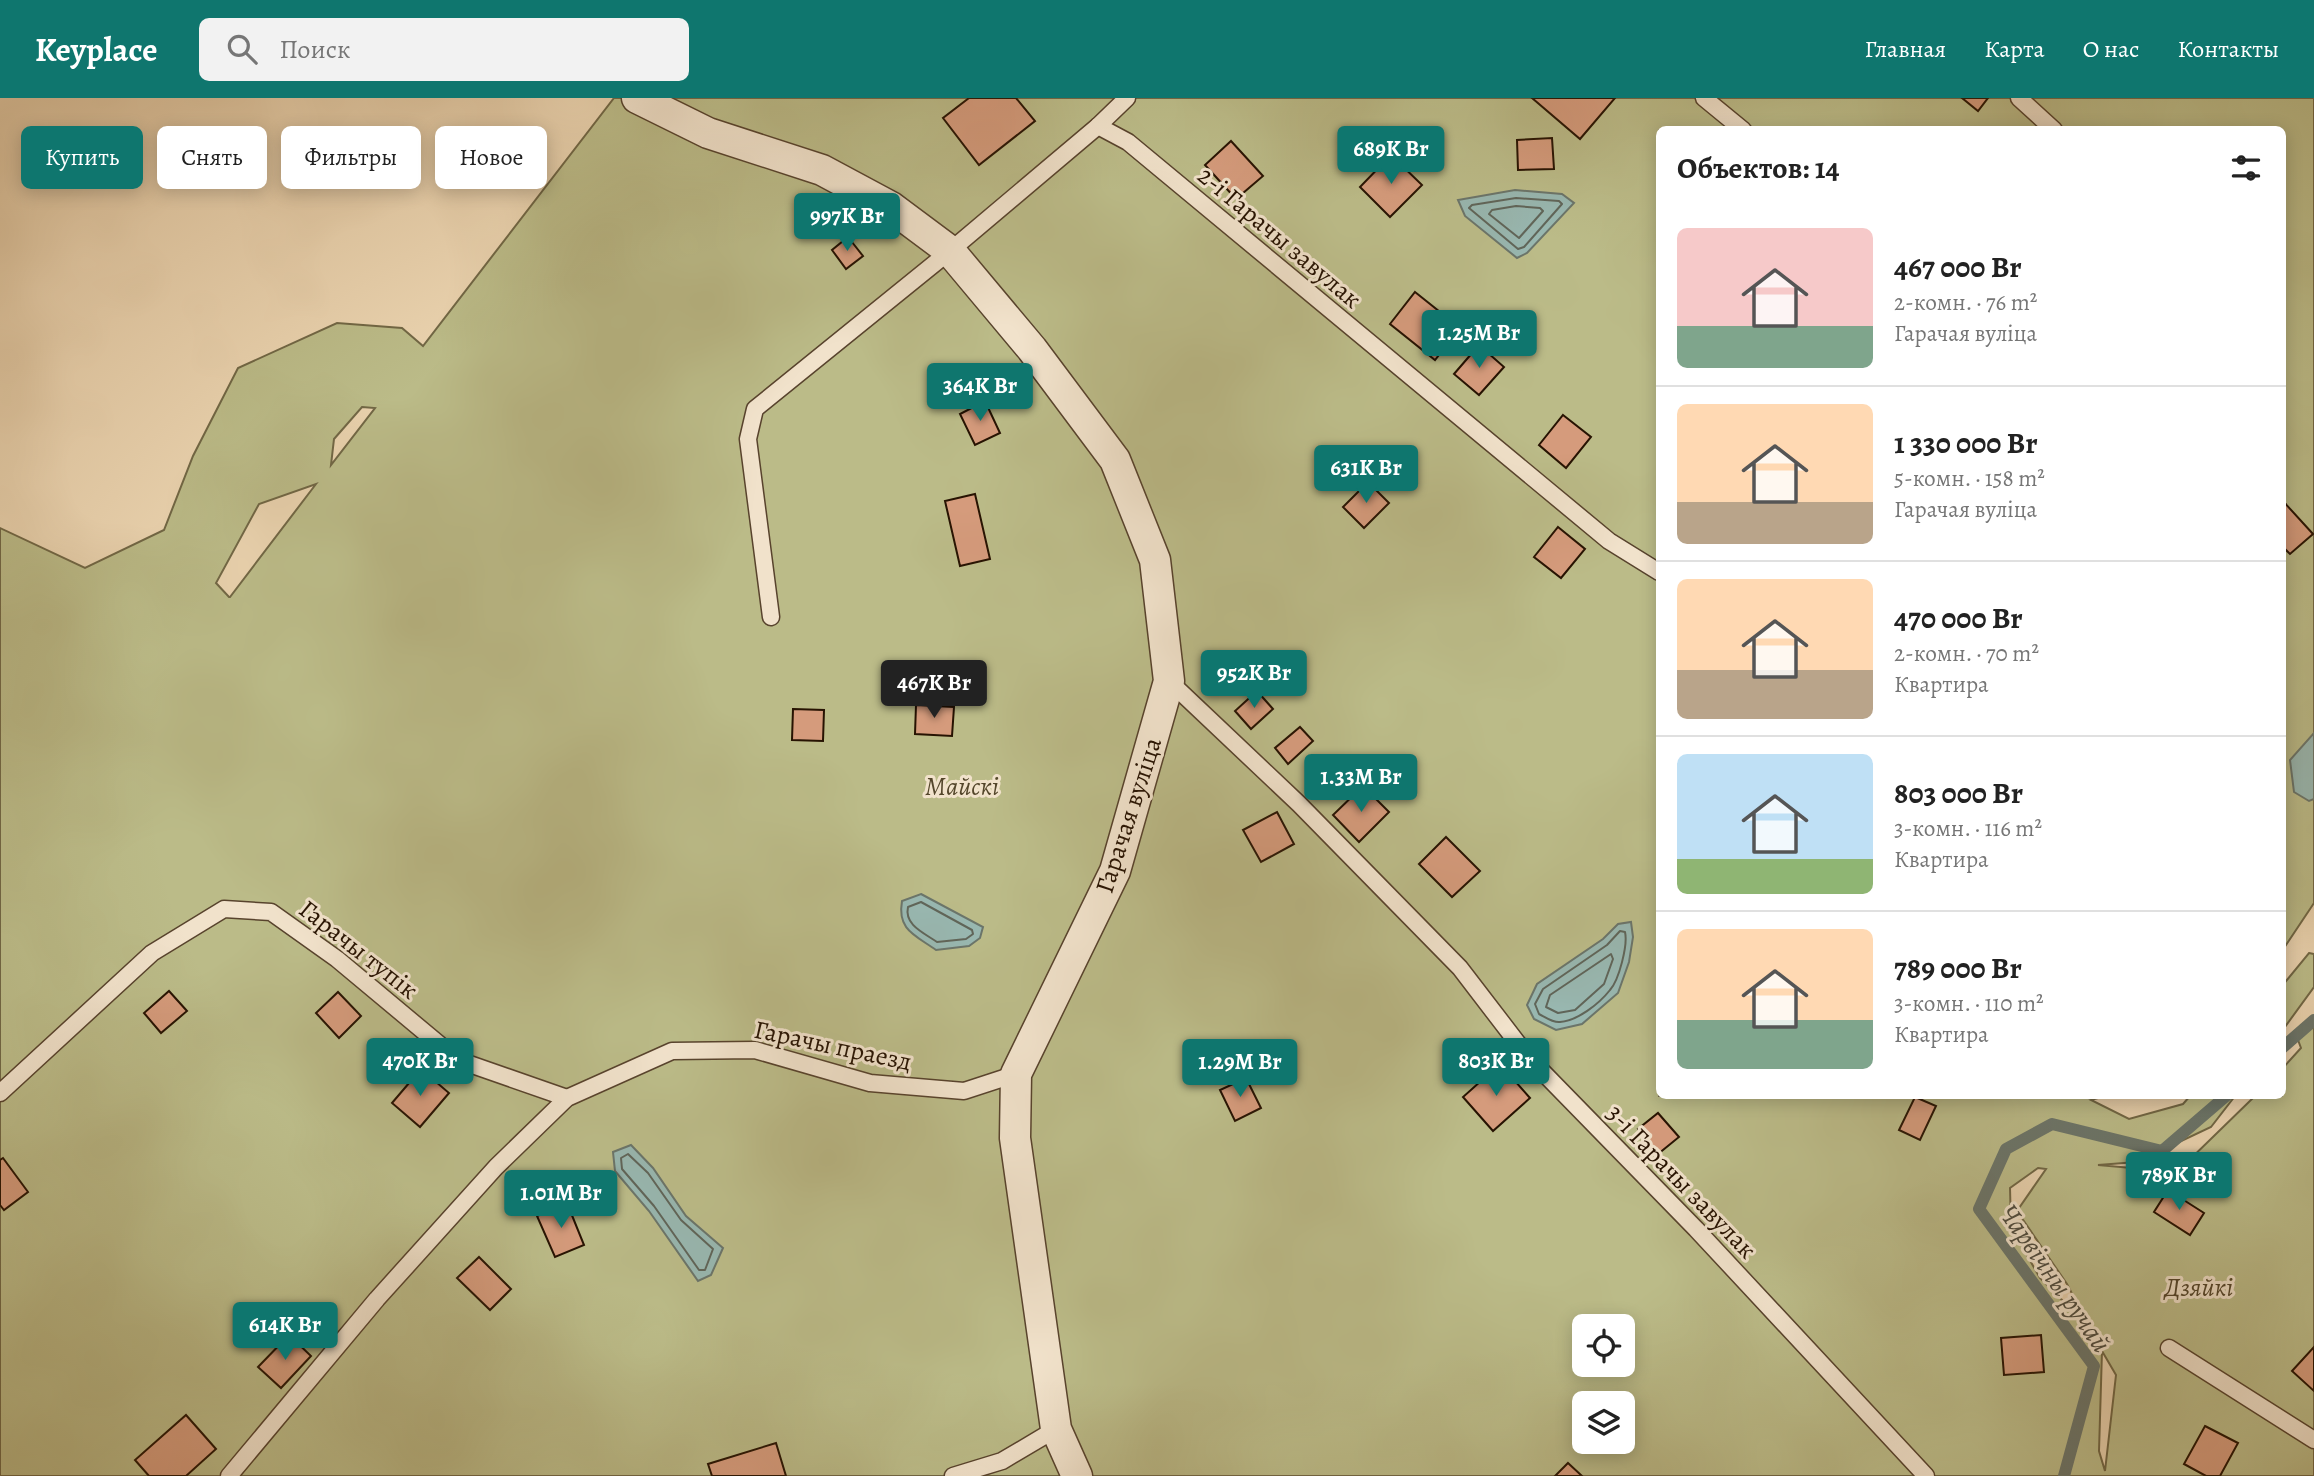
<!DOCTYPE html>
<html lang="ru">
<meta charset="utf-8">
<style>
:root{--surface:#fff;--page:#f2f2f2;--text:#222;--muted:#767676;--line:#e0e0e0;--accent:#0f766e}
body{margin:0;font-family:Alegreya,serif;background:var(--page);color:var(--text);height:100vh;display:flex;flex-direction:column;font-size:26px;white-space:nowrap}
*{box-sizing:border-box;margin:0}
p{font-size:23px;color:var(--muted)}
.icon{flex:none;width:38px;height:38px;fill:none;stroke:currentColor;stroke-width:2;stroke-linecap:round;stroke-linejoin:round}
.map{position:relative;flex:1;overflow:hidden}
.panel{position:absolute;left:1656px;top:28px;width:630px;height:973px;display:flex;flex-direction:column;background:var(--surface);border-radius:10px;box-shadow:0 4px 18px #0003}
.panel>*{flex:none}
.banner{position:absolute;left:21px;top:28px;width:665px;height:63px;display:flex;gap:14px}
.fabs{position:absolute;left:1572px;top:1216px;display:grid;gap:14px}
.fabs a{display:grid;place-items:center;width:63px;height:63px;border-radius:10px;background:var(--surface);box-shadow:0 4px 18px #0003;font-size:35px}
.price{position:absolute;translate:-50% -60px;padding:0 16px;border-radius:7px;background:var(--accent);color:#fff;font-size:23px;line-height:46px;filter:drop-shadow(0 2px 4px #0008)}
.price::after{content:'';position:absolute;left:50%;top:42px;width:21px;height:16px;margin-left:-10px;background:inherit;clip-path:polygon(0 0,100% 0,50% 100%)}
.price.selected{background:#222;color:#fff}
ul{padding:0;list-style:none}
li{display:flex;align-items:center;gap:21px;height:175px;padding:0 21px}
li+li{border-top:2px solid var(--line)}
li span{display:grid;place-items:center;flex:none;width:196px;height:140px;border-radius:10px;color:#555}
li>.icon{margin-inline-start:auto}
span .icon{width:84px;height:84px;fill:#fffc;stroke-width:1}
li b{font-size:30px}
h2{display:flex;justify-content:space-between;align-items:center;height:84px;padding:0 21px;font-size:30px}
.pill{padding:0 24px;border-radius:10px;background:var(--surface);box-shadow:0 4px 18px #0003;font-size:24px;line-height:63px}
.pill.selected{background:var(--accent);color:#fff}
header{display:flex;align-items:center;gap:42px;box-sizing:border-box;height:98px;padding:0 35px;background:var(--accent);color:#fff}
header strong{font-size:33px}
nav{display:flex;gap:38px;margin-inline-start:auto;font-size:24px}
.search{width:490px;height:63px;background:var(--page);display:flex;align-items:center;gap:18px;box-sizing:border-box;padding:0 24px;border-radius:10px;color:var(--muted);font-size:26px}
.map>svg:first-child{display:block}
.green{fill:#bb8;stroke:#716745;stroke-width:2;fill-rule:evenodd}
.water{fill:#98b7b0;stroke:#6b756a;stroke-width:2}
.lines{fill:none;stroke-linecap:round;stroke-linejoin:round}
.shore{stroke:#606559;stroke-width:2}
.stream{stroke:#6b756a;stroke-width:12}
.building{fill:#d59b7c;stroke:#271302;stroke-width:2}
.service-casing{stroke:#58432d;stroke-width:19}
.minor-casing{stroke:#58432d;stroke-width:33}
.service{stroke:#f1e2cb;stroke-width:16}
.minor{stroke:#f1e2cb;stroke-width:30}
.labels{text-anchor:middle;stroke-width:6;stroke-linejoin:round;paint-order:stroke}
.street-label{font-size:26px;fill:#271302;stroke:#f1e2cb}
.park-label{font-size:26px;font-style:italic;fill:#53452a;stroke:#f1e2cb}
.water-label{font-size:28px;font-style:italic;fill:#4f4c3f;stroke:#f1e2cb}
</style>
<header>
<strong>Keyplace</strong>
<div class="search"><svg class="icon" aria-label="search" viewBox="0 0 24 24"><circle cx="10" cy="10" r="6"/><path d="M15 15l6 6"/></svg>Поиск</div>
<nav><a>Главная</a><a>Карта</a><a>О нас</a><a>Контакты</a></nav>
</header>
<div class="map">
<svg width="2314" height="1378" viewBox="0 0 2314 1378">
<rect width="100%" height="100%" fill="#ead3af"/>
<filter id="stains"><feTurbulence type="fractalNoise" baseFrequency=".00286" numOctaves="4"/><feColorMatrix values="0 0 0 0 .2 0 0 0 0 .09 0 0 0 0 .02 0 0 0 .5 -.17"/></filter>
<radialGradient id="worn" r=".72"><stop offset=".6" stop-color="#630" stop-opacity="0"/><stop offset="1" stop-color="#630" stop-opacity=".3"/></radialGradient>
<!-- green -->
<g class="green">
<path d="M614,0H2314V805L2282,853V32H1659V998H2105L2091,1002L2129,1021L2183,1006L2190,998H2235L2211,1029L2137,1064L2098,1067L2177,1074L2255,998H2282V971L2301,950L2298,942L2314,921V1378H0V430L85,470L164,432L193,358L238,270L337,225L402,230L423,248ZM362,309L375,310L331,367L334,341ZM316,386L230,499H229L216,485L259,406ZM2038,1070L2046,1071L2017,1113L2067,1186L2090,1230L2040,1180L2011,1129L2010,1090ZM1584,1228H1622V1267H1584ZM2102,1253L2116,1277L2105,1373L2099,1353ZM1584,1306H1622V1344H1584Z"/>
<polygon points="2309,855 2314,856 2314,889 2282,933 2282,888"/>
</g>
<!-- water -->
<g class="water">
<polygon points="1515,92 1562,96 1574,105 1527,155 1517,160 1465,118 1458,102"/>
<polygon points="2314,635 2314,701 2309,703 2294,694 2290,662"/>
<path d="M921,796L983,829L980,840L969,848L936,852C915,837 897,832 902,803Z"/>
<polygon points="1631,824 1633,839 1629,864 1618,895 1582,926 1556,932 1534,921 1527,907 1537,886 1603,841 1618,826"/>
<polygon points="631,1047 653,1070 686,1118 723,1150 711,1177 698,1183 649,1113 615,1073 613,1054"/>
</g>
<g class="lines">
<!-- shore -->
<g class="shore">
<polygon points="1516,100 1559,103 1562,106 1524,149 1518,151 1469,110 1472,107"/>
<polygon points="1516,108 1540,110 1543,113 1519,140 1489,116 1492,112"/>
<path d="M921,804L972,832L973,836L966,841L937,844C924,835 904,827 908,809Z"/>
<path d="M1620,833L1625,834C1628,847 1619,882 1610,892C1599,906 1577,923 1560,924C1553,925 1545,919 1539,916L1535,906L1543,891L1607,847Z"/>
<polygon points="1611,856 1613,861 1604,886 1575,912 1558,915 1546,909 1550,897"/>
<polygon points="628,1056 648,1075 681,1122 713,1151 705,1172 699,1172 654,1108 622,1071 621,1060"/>
</g>
<!-- stream -->
<g class="stream">
<polyline points="2282,950 2314,922"/>
<polyline points="2064,1378 2094,1268 1979,1111 2006,1051 2052,1026 2162,1053 2226,998"/>
</g>
</g>
<!-- building -->
<g class="building">
<polygon points="969,0 1016,0 1035,23 979,67 943,20"/>
<polygon points="1532,0 1615,0 1580,41"/>
<polygon points="1962,0 1988,0 1978,13"/>
<polygon points="1552,40 1554,71 1518,72 1517,42"/>
<polygon points="1231,43 1263,78 1236,101 1205,67"/>
<polygon points="1391,57 1422,87 1390,119 1360,89"/>
<polygon points="848,139 863,158 846,171 832,152"/>
<polygon points="1415,194 1460,230 1435,262 1390,226"/>
<polygon points="1479,247 1504,269 1479,297 1454,276"/>
<polygon points="985,303 1000,335 975,347 960,316"/>
<polygon points="1563,317 1591,339 1566,370 1539,347"/>
<polygon points="1368,384 1389,405 1364,430 1343,409"/>
<polygon points="975,396 990,461 960,468 945,403"/>
<polygon points="2282,402 2313,436 2290,456 2282,448"/>
<polygon points="1558,429 1585,451 1561,480 1534,459"/>
<polygon points="1257,593 1273,611 1251,631 1235,613"/>
<polygon points="916,607 954,609 952,638 915,636"/>
<polygon points="793,611 824,612 823,643 792,642"/>
<polygon points="1300,629 1313,643 1288,666 1275,650"/>
<polygon points="1363,688 1389,714 1359,744 1333,717"/>
<polygon points="1277,714 1294,746 1261,764 1243,732"/>
<polygon points="1446,739 1480,773 1452,799 1419,766"/>
<polygon points="169,893 187,913 161,935 144,915"/>
<polygon points="338,894 361,918 339,940 316,915"/>
<polygon points="1500,966 1530,1000 1493,1033 1463,999"/>
<polygon points="421,971 449,995 420,1029 392,1005"/>
<polygon points="1246,980 1261,1010 1235,1023 1220,992"/>
<polygon points="1915,999 1936,1008 1920,1042 1899,1032"/>
<polygon points="1658,1015 1679,1039 1658,1056 1638,1031"/>
<polygon points="3,1060 28,1094 4,1112 0,1107 0,1062"/>
<polygon points="2168,1092 2204,1115 2190,1137 2154,1114"/>
<polygon points="567,1105 584,1147 555,1159 537,1118"/>
<polygon points="479,1159 511,1191 490,1212 457,1180"/>
<polygon points="289,1237 311,1258 281,1290 258,1269"/>
<polygon points="2041,1237 2044,1274 2004,1277 2001,1240"/>
<polygon points="2314,1249 2314,1293 2292,1273"/>
<polygon points="186,1317 216,1351 186,1378 149,1378 135,1362"/>
<polygon points="2205,1328 2238,1345 2220,1378 2206,1378 2184,1366"/>
<polygon points="776,1345 786,1378 712,1378 708,1366"/>
<polygon points="1568,1365 1582,1378 1555,1378"/>
</g>
<g class="lines">
<!-- service casing -->
<g class="service-casing">
<g id="service">
<polyline points="1704,0 1743,32"/>
<polyline points="2019,0 2054,32"/>
<polyline points="1098,28 1128,44 1609,443 1659,474"/>
<polyline points="771,519 748,341 755,311 950,153 1098,28 1127,0"/>
<polyline points="1169,583 1299,706 1460,870 1529,960 1696,1131 1926,1378"/>
<polyline points="0,995 152,855 224,811 271,814 337,861 458,962 567,1000"/>
<polyline points="2169,1250 2314,1342"/>
<polyline points="229,1378 377,1201 496,1069 567,1000 672,953 755,952 870,985 964,993 1016,976"/>
<polyline points="953,1378 1002,1363 1056,1331"/>
</g>
</g>
<!-- minor casing -->
<g class="minor-casing">
<polyline id="minor" points="637,0 708,35 822,72 891,109 950,153 1032,251 1115,362 1155,462 1169,583 1115,773 1016,976 1015,1040 1056,1331 1077,1378"/>
</g>
<!-- service -->
<use href="#service" class="service"/>
<!-- minor -->
<use href="#minor" class="minor"/>
</g>
<g class="labels">
<!-- street labels -->
<g class="street-label">
<text transform="translate(1280 139) rotate(40)" y="9">2-і Гарачы завулак</text>
<text transform="translate(1128 717) rotate(-72)" y="9">Гарачая вуліца</text>
<text transform="translate(359 851) rotate(38)" y="9">Гарачы тупік</text>
<text transform="translate(833 947) rotate(12)" y="9">Гарачы праезд</text>
<text transform="translate(1682 1083) rotate(46)" y="9">3-і Гарачы завулак</text>
</g>
<!-- park labels -->
<g class="park-label">
<text x="962" y="697">Майскі</text>
<text x="2199" y="1198">Дзяйкі</text>
</g>
<!-- water labels -->
<g class="water-label">
<text transform="translate(2056 1180) rotate(55)" y="10">Чарвічны ручай</text>
</g>
</g>
<rect width="100%" height="100%" filter="url(#stains)"/>
<rect width="100%" height="100%" fill="url(#worn)"/>
</svg>
<div class="fabs">
<a><svg class="icon" aria-label="locate" viewBox="0 0 24 24"><circle cx="12" cy="12" r="6"/><path d="M12 2v4M12 18v4M2 12h4M18 12h4"/></svg></a>
<a><svg class="icon" aria-label="layers" viewBox="0 0 24 24"><path d="M12 4l9 5-9 5-9-5zM3 14l9 5 9-5"/></svg></a>
</div>
<b class="price" style="left:1391px;top:88px">689K Br</b>
<b class="price" style="left:847px;top:155px">997K Br</b>
<b class="price" style="left:1479px;top:272px">1.25M Br</b>
<b class="price" style="left:980px;top:325px">364K Br</b>
<b class="price" style="left:1366px;top:407px">631K Br</b>
<b class="price" style="left:1254px;top:612px">952K Br</b>
<b class="price selected" style="left:934px;top:622px">467K Br</b>
<b class="price" style="left:1361px;top:716px">1.33M Br</b>
<b class="price" style="left:420px;top:1000px">470K Br</b>
<b class="price" style="left:1496px;top:1000px">803K Br</b>
<b class="price" style="left:1240px;top:1001px">1.29M Br</b>
<b class="price" style="left:2179px;top:1114px">789K Br</b>
<b class="price" style="left:561px;top:1132px">1.01M Br</b>
<b class="price" style="left:285px;top:1264px">614K Br</b>
<div class="banner">
<a class="pill selected">Купить</a>
<a class="pill">Снять</a>
<a class="pill">Фильтры</a>
<a class="pill">Новое</a>
</div>
<section class="panel">
<h2>Объектов: 14<svg class="icon" aria-label="filters" viewBox="0 0 24 24"><path d="M4 7h16M4 17h16"/><circle cx="9" cy="7" r="2"/><circle cx="15" cy="17" r="2"/></svg></h2>
<ul>
<li><span style="background:linear-gradient(#f6c9c9 70%,#7fa58c 0)"><svg class="icon" aria-label="home" viewBox="0 0 24 24"><path d="M3 11l9-7 9 7M6 9v11h12V9"/></svg></span><div><b>467 000 Br</b><p>2-комн. · 76 m²</p><p>Гарачая вуліца</p></div></li>
<li><span style="background:linear-gradient(#ffd9b3 70%,#b9a48a 0)"><svg class="icon" aria-label="home" viewBox="0 0 24 24"><path d="M3 11l9-7 9 7M6 9v11h12V9"/></svg></span><div><b>1 330 000 Br</b><p>5-комн. · 158 m²</p><p>Гарачая вуліца</p></div></li>
<li><span style="background:linear-gradient(#ffd9b3 65%,#b9a48a 0)"><svg class="icon" aria-label="home" viewBox="0 0 24 24"><path d="M3 11l9-7 9 7M6 9v11h12V9"/></svg></span><div><b>470 000 Br</b><p>2-комн. · 70 m²</p><p>Квартира</p></div></li>
<li><span style="background:linear-gradient(#bfe0f5 75%,#8fb573 0)"><svg class="icon" aria-label="home" viewBox="0 0 24 24"><path d="M3 11l9-7 9 7M6 9v11h12V9"/></svg></span><div><b>803 000 Br</b><p>3-комн. · 116 m²</p><p>Квартира</p></div></li>
<li><span style="background:linear-gradient(#ffd9b3 65%,#7fa58c 0)"><svg class="icon" aria-label="home" viewBox="0 0 24 24"><path d="M3 11l9-7 9 7M6 9v11h12V9"/></svg></span><div><b>789 000 Br</b><p>3-комн. · 110 m²</p><p>Квартира</p></div></li>
</ul>
</section>
</div>
